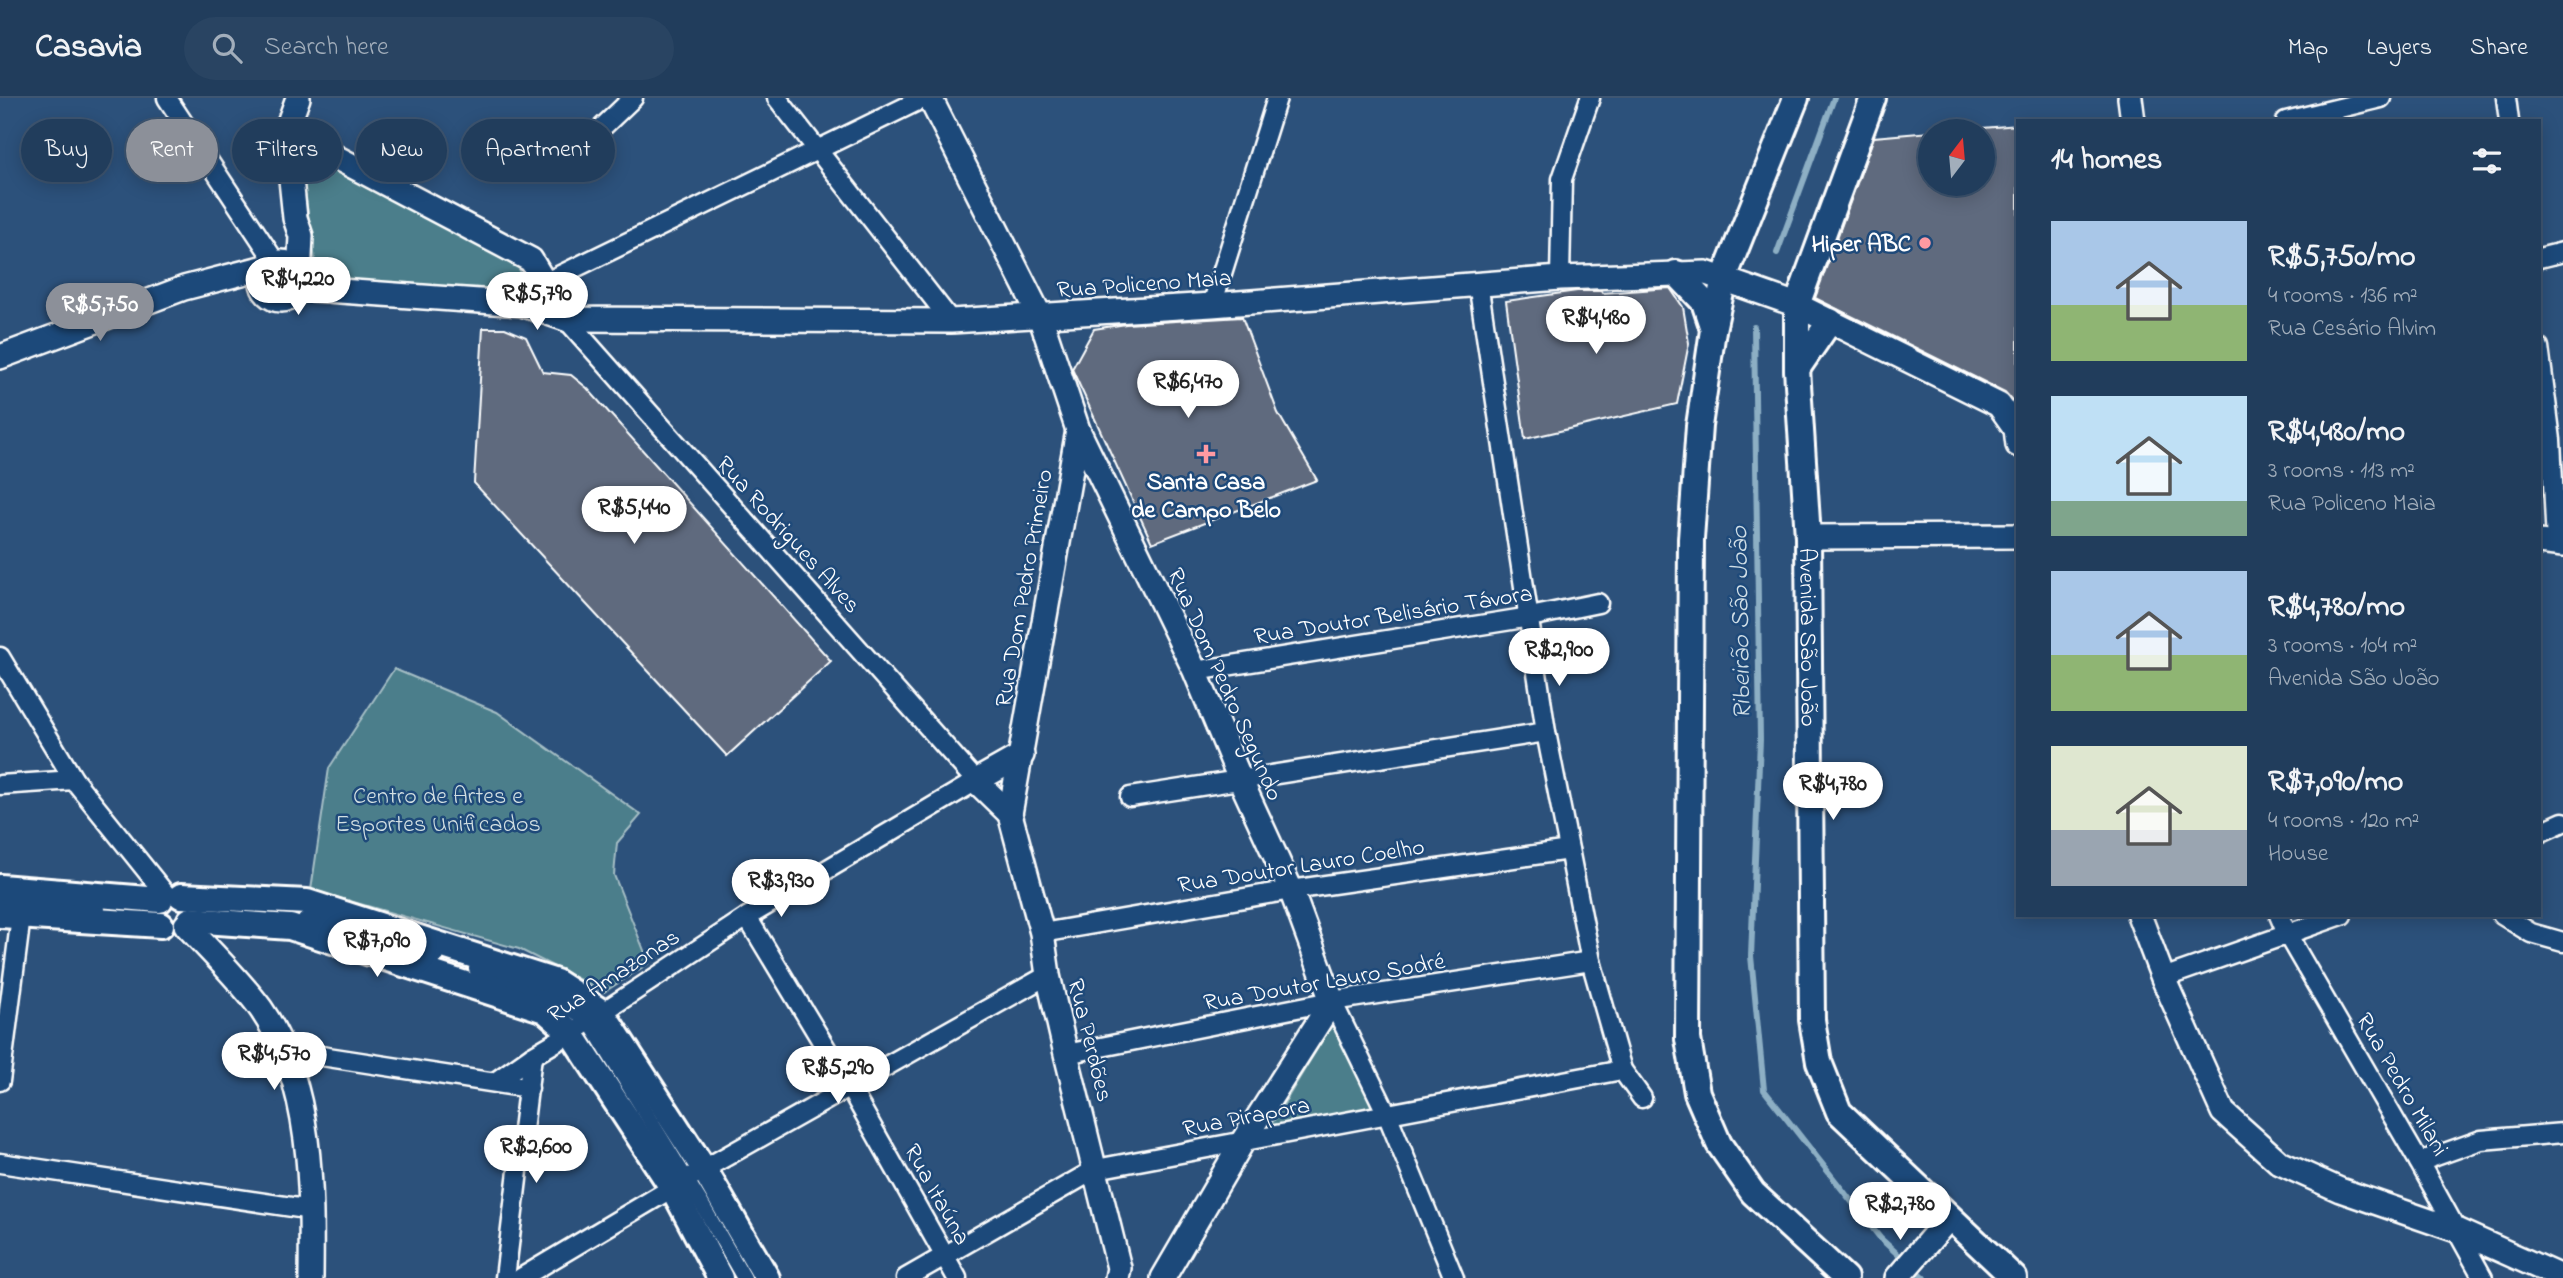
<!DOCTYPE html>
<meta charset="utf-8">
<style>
:root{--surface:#213d5c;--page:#294462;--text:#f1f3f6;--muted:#a2aebb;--line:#3e5672;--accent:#8c9099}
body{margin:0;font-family:"Indie Flower",sans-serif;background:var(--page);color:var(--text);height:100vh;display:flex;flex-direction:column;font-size:26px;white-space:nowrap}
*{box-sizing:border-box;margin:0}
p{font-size:23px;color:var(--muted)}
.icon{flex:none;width:38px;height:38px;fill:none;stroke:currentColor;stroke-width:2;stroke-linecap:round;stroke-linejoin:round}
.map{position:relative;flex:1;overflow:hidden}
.side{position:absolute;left:2016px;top:21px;width:525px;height:798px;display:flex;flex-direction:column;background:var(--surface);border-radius:0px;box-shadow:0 4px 18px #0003,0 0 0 2px var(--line)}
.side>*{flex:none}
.hud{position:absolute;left:21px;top:21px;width:665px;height:63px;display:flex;gap:14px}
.needle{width:46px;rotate:16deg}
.controls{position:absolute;left:1918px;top:21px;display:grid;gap:14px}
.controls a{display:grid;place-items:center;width:77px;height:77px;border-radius:50%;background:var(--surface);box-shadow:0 4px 18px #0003,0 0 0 2px var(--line);font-size:35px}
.price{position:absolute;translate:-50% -60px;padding:0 16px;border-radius:24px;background:#fff;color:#222;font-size:23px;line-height:46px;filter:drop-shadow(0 2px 4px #0008)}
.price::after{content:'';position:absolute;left:50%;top:42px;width:21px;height:16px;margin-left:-10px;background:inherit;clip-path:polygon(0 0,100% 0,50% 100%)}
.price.on{background:var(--accent);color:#fff}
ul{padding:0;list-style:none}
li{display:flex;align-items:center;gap:21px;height:175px;padding:0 35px}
li span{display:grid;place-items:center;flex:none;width:196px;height:140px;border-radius:0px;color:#555}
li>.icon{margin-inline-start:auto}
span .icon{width:84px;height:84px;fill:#fffc;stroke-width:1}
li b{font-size:30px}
h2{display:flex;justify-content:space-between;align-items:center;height:84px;padding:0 35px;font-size:30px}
.chip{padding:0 24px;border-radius:32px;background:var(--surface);box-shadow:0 4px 18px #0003,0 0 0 2px var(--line);font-size:24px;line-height:63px}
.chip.on{background:var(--accent);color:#fff}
header{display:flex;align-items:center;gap:42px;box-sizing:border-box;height:98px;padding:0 35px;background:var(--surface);border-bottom:2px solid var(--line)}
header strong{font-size:33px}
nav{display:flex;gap:38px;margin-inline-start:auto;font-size:24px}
.search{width:490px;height:63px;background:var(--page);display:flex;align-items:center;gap:18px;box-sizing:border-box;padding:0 24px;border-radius:38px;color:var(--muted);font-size:26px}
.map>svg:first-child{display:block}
.green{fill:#4b7e8b;stroke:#a5bec5;stroke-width:2}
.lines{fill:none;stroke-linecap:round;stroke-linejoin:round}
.stream{stroke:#8dafc4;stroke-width:6}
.building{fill:#5e6b7e;stroke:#fff;stroke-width:2}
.pedestrian-casing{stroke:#fff;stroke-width:19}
.minor-casing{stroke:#fff;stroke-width:23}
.tertiary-casing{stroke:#fff;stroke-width:28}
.secondary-casing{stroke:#fff;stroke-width:30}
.pedestrian{stroke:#1f4a7a;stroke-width:14}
.minor{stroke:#1f4a7a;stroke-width:18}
.tertiary{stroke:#1f4a7a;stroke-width:23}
.secondary{stroke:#1f4a7a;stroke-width:24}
.poi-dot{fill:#ff9aa2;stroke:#1f4a7a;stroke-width:2.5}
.labels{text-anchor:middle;stroke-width:5;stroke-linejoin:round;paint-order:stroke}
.poi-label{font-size:24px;font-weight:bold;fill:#fff;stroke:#1f4a7a;text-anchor:end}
.street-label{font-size:24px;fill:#fff;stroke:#1f4a7a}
.park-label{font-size:24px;fill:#d2dfe2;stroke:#1f4a7a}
.water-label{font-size:26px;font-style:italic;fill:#d0dee6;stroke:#1f4a7a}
</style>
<header>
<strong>Casavia</strong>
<div class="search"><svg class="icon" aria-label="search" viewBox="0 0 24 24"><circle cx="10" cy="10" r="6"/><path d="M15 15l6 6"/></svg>Search here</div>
<nav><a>Map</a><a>Layers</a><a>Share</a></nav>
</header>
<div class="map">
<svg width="2563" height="1180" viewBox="0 0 2563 1180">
<rect width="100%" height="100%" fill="#2c517b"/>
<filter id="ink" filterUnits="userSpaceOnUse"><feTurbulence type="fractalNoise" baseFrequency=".0143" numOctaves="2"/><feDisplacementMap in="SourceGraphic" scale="14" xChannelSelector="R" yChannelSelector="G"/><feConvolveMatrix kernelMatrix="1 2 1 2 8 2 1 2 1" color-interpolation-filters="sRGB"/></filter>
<g filter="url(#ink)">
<!-- green -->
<g class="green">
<polygon points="323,62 518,166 523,184 516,191 330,185 317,175 302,76 307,65"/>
<polygon points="394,571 497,614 641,717 617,745 614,777 649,865 604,894 519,851 311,792 329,670"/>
<polygon points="1334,923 1375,1011 1271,1027"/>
</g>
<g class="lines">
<!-- stream -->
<g class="stream">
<polyline points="1777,155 1834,0"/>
<polyline points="1754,229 1760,642 1751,858 1764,992 1881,1141 1924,1180"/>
</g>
</g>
<!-- building -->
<g class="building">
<polygon points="2018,27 2018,309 2005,294 1815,200 1874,39 1930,34 1930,86 1983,86 1983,30"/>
<polygon points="1670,190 1683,209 1689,245 1677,306 1525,341 1506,203 1577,193 1601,193 1602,195"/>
<polygon points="1242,219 1278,315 1317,382 1152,445 1072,271 1094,231 1126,226"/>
<polygon points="483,230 505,230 526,239 543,274 571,277 587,290 831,563 727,658 474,385"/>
</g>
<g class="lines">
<!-- pedestrian casing -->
<g class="pedestrian-casing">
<g id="pedestrian">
<polyline points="0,804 98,811"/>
<polyline points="305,822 437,858"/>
<polyline points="476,871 549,896 589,923 701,1105 744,1180"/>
</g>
</g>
<!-- minor casing -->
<g class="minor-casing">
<g id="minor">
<polyline points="167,0 276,165"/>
<polyline points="777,0 951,223"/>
<polyline points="2506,0 2509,23"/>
<polyline points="2286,23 2381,0"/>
<polyline points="561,69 633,0"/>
<polyline points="2539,160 2563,154"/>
<polyline points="1560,180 1562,81 1590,0"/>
<polyline points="546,184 924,0"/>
<polyline points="1478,185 1546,634 1591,863 1622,972 1642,1000"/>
<polyline points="1212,207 1277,0"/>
<polyline points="2539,249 2551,342 2556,446"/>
<polyline points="0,559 74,682 167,798"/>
<polyline points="1195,573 1530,519 1598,505"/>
<polyline points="0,687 74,682"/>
<polyline points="1130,699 1546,634"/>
<polyline points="2539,735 2563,724"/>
<polyline points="2279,817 2287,836 2419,1064 2483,1180"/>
<polyline points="2502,817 2531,835 2563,844"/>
<polyline points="747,819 850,990 957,1180"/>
<polyline points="1042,835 1291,792 1569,752"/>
<polyline points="2163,880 2342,817"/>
<polyline points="1332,903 1387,1016 1454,1180"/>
<polyline points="1066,956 1332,903 1591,863"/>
<polyline points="287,961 315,957 529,990"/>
<polyline points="0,983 21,818"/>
<polyline points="495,984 532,958 571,935 747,819 976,683 566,221"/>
<polyline points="2419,1064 2481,1042 2563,1035"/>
<polyline points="0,1065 312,1112"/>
<polyline points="505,1180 532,958"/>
<polyline points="521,1180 704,1071 1048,877"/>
<polyline points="906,1180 1096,1071 1622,972"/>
</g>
</g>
<!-- tertiary casing -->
<g class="tertiary-casing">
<g id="tertiary">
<polyline points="298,0 286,33 295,120 301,138 299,180"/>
<polyline points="930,0 1040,218 1078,332 1195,573 1240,681 1291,792 1332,903 1243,1043 1163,1180"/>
<polyline points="2130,0 2133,23"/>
<polyline points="286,33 531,162 566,221"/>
<circle cx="281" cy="183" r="19"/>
<polyline points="298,190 521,206 566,221 951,223 1212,207 1560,180 1706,175 1797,207 1999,307 2016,331 2018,347"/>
<polyline points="0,259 184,190 269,168"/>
<polyline points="1078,332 1010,716 1042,835 1048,877 1066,956 1119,1170 1117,1180"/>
<polyline points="1808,439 2018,438"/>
<polyline points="2539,444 2563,447"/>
<polyline points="1010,716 976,683 1022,657"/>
<polyline points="2139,817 2163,880 2223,1014 2280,1065 2340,1092 2456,1132 2563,1180"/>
<path d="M186,827C209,852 241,883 261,911C313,986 312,1092 311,1180"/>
<polyline points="1897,1180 1949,1120"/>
</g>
</g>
<!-- secondary casing -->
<g class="secondary-casing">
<g id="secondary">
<polyline points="1796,0 1724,180 1713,232 1699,328 1691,441 1688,941 1697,995 1719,1046 1753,1095 1845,1180"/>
<path id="s1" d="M1873,0L1797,207V271L1808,439L1812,922L1819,964L1839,1014L2014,1180"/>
<polyline points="1676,175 1704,204 1713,231"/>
<polyline points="1797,271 1830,223"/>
<polyline points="0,789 160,802"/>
<polyline points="181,798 307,804 556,884 602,914 704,1071 767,1180"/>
<polyline points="0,817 161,827"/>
<polyline points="190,822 290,829 545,912 571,935 673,1091 720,1180"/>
</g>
</g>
<!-- pedestrian -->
<use href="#pedestrian" class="pedestrian"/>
<!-- minor -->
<use href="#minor" class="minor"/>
<!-- tertiary -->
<use href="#tertiary" class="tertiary"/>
<!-- secondary -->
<use href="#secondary" class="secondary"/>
</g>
</g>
<!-- markers -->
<g class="poi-dot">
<circle cx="1925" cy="145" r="7"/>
<path d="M1202.5 345.5h7v7h7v7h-7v7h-7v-7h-7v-7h7z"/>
</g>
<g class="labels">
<!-- poi labels -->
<g class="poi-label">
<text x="1911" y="153">Hiper ABC</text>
<text x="1206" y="391" text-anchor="middle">Santa Casa<tspan x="1206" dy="28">de Campo Belo</tspan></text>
</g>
<!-- street labels -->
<g class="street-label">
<text transform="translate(1144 185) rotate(-4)" y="8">Rua Policeno Maia</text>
<text transform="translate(789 436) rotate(48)" y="8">Rua Rodrigues Alves</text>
<text transform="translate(1023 490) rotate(-80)" y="8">Rua Dom Pedro Primeiro</text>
<text transform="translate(1393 516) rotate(-9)" y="8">Rua Doutor Belisário Távora</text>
<text dy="8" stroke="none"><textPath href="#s1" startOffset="553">Avenida São João</textPath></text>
<text transform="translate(1226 586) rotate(66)" y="8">Rua Dom Pedro Segundo</text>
<text transform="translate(1301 767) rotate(-9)" y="8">Rua Doutor Lauro Coelho</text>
<text transform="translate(613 877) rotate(-33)" y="8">Rua Amazonas</text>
<text transform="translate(1324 883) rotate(-10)" y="8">Rua Doutor Lauro Sodré</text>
<text transform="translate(1091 942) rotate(76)" y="8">Rua Perdões</text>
<text transform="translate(2403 986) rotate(60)" y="8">Rua Pedro Milani</text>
<text transform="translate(1246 1018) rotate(-11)" y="8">Rua Pirapora</text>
<text transform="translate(938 1096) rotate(61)" y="8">Rua Itaúna</text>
</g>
<!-- park labels -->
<g class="park-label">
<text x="438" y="705">Centro de Artes e<tspan x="438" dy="28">Esportes Unificados</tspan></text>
</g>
<!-- water labels -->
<g class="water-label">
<text transform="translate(1739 525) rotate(-91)" y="9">Ribeirão São João</text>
</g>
</g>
</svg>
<div class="controls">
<a><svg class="needle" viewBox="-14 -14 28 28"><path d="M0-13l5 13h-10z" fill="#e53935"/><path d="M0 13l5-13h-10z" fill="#a2aebb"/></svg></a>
</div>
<b class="price" style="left:298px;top:219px">R$4,220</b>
<b class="price" style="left:537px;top:234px">R$5,790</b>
<b class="price on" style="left:100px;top:245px">R$5,750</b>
<b class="price" style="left:1596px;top:258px">R$4,480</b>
<b class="price" style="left:1188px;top:322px">R$6,470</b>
<b class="price" style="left:634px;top:448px">R$5,440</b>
<b class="price" style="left:1559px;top:590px">R$2,900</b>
<b class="price" style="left:1833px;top:724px">R$4,780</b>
<b class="price" style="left:781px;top:821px">R$3,930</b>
<b class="price" style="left:377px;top:881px">R$7,090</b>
<b class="price" style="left:274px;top:994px">R$4,570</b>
<b class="price" style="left:838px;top:1008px">R$5,290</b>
<b class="price" style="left:536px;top:1087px">R$2,600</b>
<b class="price" style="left:1900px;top:1144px">R$2,780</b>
<div class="hud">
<a class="chip">Buy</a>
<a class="chip on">Rent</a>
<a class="chip">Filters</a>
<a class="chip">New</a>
<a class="chip">Apartment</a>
</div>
<section class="side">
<h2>14 homes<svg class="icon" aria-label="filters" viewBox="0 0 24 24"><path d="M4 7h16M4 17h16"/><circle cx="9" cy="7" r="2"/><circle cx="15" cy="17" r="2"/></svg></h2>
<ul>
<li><span style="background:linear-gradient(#a9c7e8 60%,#8fb573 0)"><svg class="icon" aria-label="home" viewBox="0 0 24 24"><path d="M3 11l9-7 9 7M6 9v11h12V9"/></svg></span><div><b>R$5,750/mo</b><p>4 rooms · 136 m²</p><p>Rua Cesário Alvim</p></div></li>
<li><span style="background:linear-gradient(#bfe0f5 75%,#7fa58c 0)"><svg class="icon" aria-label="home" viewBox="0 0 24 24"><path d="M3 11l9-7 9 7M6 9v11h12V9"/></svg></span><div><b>R$4,480/mo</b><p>3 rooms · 113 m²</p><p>Rua Policeno Maia</p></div></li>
<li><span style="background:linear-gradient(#a9c7e8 60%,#8fb573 0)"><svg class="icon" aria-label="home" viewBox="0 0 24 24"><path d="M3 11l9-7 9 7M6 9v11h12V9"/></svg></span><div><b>R$4,780/mo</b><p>3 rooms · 104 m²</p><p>Avenida São João</p></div></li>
<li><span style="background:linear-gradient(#dfe7d0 60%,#9aa5b1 0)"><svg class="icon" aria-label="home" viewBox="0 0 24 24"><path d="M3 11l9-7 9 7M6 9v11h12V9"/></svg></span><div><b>R$7,090/mo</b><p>4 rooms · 120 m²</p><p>House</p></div></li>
</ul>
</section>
</div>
